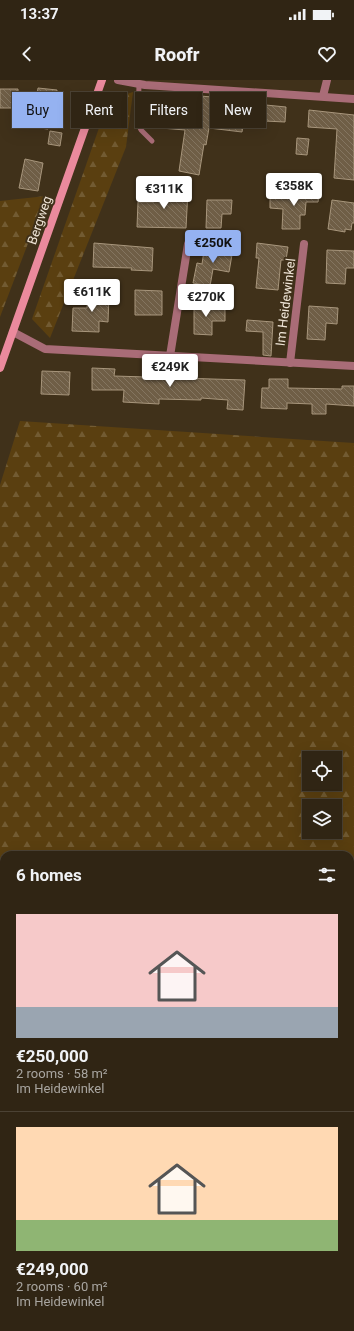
<!DOCTYPE html>
<meta charset="utf-8">
<style>
:root{--surface:#302514;--page:#382d1d;--text:#f1f3f6;--muted:#a8a5a0;--line:#4b4234;--accent:#95b2f1}
body{margin:0;font-family:Roboto,sans-serif;background:var(--page);color:var(--text);height:100vh;display:flex;flex-direction:column;font-size:15px;white-space:nowrap}
*{box-sizing:border-box;margin:0}
p{font-size:13px;color:var(--muted)}
.icon{flex:none;width:22px;height:22px;fill:none;stroke:currentColor;stroke-width:2;stroke-linecap:round;stroke-linejoin:round}
.map{position:relative;flex:1;overflow:hidden}
.sheet{position:absolute;left:0px;top:771px;width:354px;height:480px;display:flex;flex-direction:column;background:var(--surface);border-radius:12px 12px 0 0;box-shadow:0 4px 16px #0002,0 0 0 1px var(--line)}
.sheet>*{flex:none}
.top-card{position:absolute;left:12px;top:12px;width:330px;height:36px;display:flex;gap:8px}
.buttons{position:absolute;left:302px;top:671px;display:grid;gap:8px}
.buttons a{display:grid;place-items:center;width:40px;height:40px;border-radius:0px;background:var(--surface);box-shadow:0 4px 16px #0002,0 0 0 1px var(--line);font-size:20px}
.price{position:absolute;translate:-50% -34px;padding:0 9px;border-radius:4px;background:#fff;color:#222;font-size:13px;line-height:26px;filter:drop-shadow(0 1px 2px #0008)}
.price::after{content:'';position:absolute;left:50%;top:24px;width:12px;height:9px;margin-left:-6px;background:inherit;clip-path:polygon(0 0,100% 0,50% 100%)}
.price.selected{background:var(--accent);color:#111}
ul{padding:0;list-style:none}
li{display:grid;align-content:center;gap:8px;height:212px;padding:0 16px}
li+li{border-top:1px solid var(--line)}
li span{display:grid;place-items:center;height:124px;border-radius:0px;color:#555}
li>.icon{margin-inline-start:auto}
span .icon{width:72px;height:72px;fill:#fffc;stroke-width:1}
li b{font-size:17px}
h2{display:flex;justify-content:space-between;align-items:center;height:48px;padding:0 16px;font-size:17px}
.pill{padding:0 14px;border-radius:0px;background:var(--surface);box-shadow:0 4px 16px #0002,0 0 0 1px var(--line);font-size:14px;line-height:36px}
.pill.selected{background:var(--accent);color:#111}
.status{display:flex;justify-content:space-between;align-items:center;height:28px;padding:0 20px;background:var(--surface);direction:ltr}
.status svg{height:11px;fill:currentColor}
header{display:flex;justify-content:space-between;align-items:center;height:52px;padding:0 16px;background:var(--surface);font-size:18px;font-weight:800}
.map>svg:first-child{display:block}
.forest{fill:url(#forest-firs);fill-rule:evenodd}
.building{fill:url(#building-back-hatch);stroke:#a8967c}
.lines{fill:none;stroke-linecap:round;stroke-linejoin:round}
.lane{stroke:#a96c77;stroke-width:5}
.street{stroke:#a96c77;stroke-width:8}
.secondary{stroke:#eb8a9d;stroke-width:8}
.labels{text-anchor:middle;stroke-width:4;stroke-linejoin:round;paint-order:stroke}
.street-label{font-size:13px;fill:#efe5d7;stroke:#40311a}
</style>
<div class="status"><b>13:37</b><svg viewBox="0 0 49 12"><path d="M0 12V9h3v3zM5 12V6h3v6zM10 12V3h3v9zM15 12V0h3v12zM26 1h20v11H26zM47 4h2v5h-2z"/></svg></div>
<header><svg class="icon" aria-label="back" viewBox="0 0 24 24"><path d="M15 5l-7 7 7 7"/></svg>Roofr<svg class="icon" aria-label="heart" viewBox="0 0 24 24"><path d="M12 20l-8-8c-3-5 5-10 8-4 3-6 11-1 8 4z"/></svg></header>
<div class="map">
<svg width="354" height="1251" viewBox="0 0 354 1251">
<defs>
<pattern id="forest-firs" width="22" height="20" patternUnits="userSpaceOnUse"><rect width="22" height="20" fill="#5a3f10"/><path d="M5 1l3.5 6h-7zM16 11l3.5 6h-7z" fill="#725b32"/></pattern>
<pattern id="building-back-hatch" width="6" height="6" patternUnits="userSpaceOnUse"><rect width="6" height="6" fill="#6f5e46"/><path d="M-1 5l2 2M0 0l6 6M5-1l2 2" fill="none" stroke="#847560"/></pattern>
</defs>
<rect width="100%" height="100%" fill="#40311a"/>
<!-- forest -->
<g class="forest">
<polygon points="133,12 126,67 50,258 32,239 106,28 118,17"/>
<polygon points="46,116 0,237 0,121"/>
<path d="M20,341L354,363V1205L350,1206V775H4V1203L0,1202V405ZM309,678H335V704H309ZM309,726H335V752H309Z"/>
<polygon points="354,1220 354,1251 303,1251 304,1247 350,1247 350,1221"/>
</g>
<!-- building -->
<g class="building">
<polygon points="38,8 57,10 56,24 51,24 48,49 31,47 32,39 17,39 18,28 0,28 0,9 18,9 18,25 18,20 36,22"/>
<polygon points="165,13 212,17 210,35 233,38 235,22 286,27 285,42 244,40 242,52 209,48 206,65 204,64 199,95 179,91 185,50 161,48"/>
<polygon points="309,30 354,35 354,100 334,98 337,49 308,47"/>
<polygon points="50,51 62,53 60,66 48,64"/>
<polygon points="297,58 309,59 307,75 296,74"/>
<polygon points="25,79 43,83 38,111 19,108"/>
<polygon points="154,108 188,110 186,148 137,147 138,122 154,122"/>
<polygon points="299,110 320,110 318,122 306,122 305,135 300,135 300,149 282,149 283,129 270,128 270,118 298,118"/>
<polygon points="207,120 232,120 231,134 222,134 221,148 206,148"/>
<polygon points="332,120 354,123 354,143 352,143 351,150 345,149 345,152 328,149"/>
<polygon points="94,163 153,168 152,191 131,190 132,188 93,187"/>
<polygon points="257,163 288,167 286,180 281,180 278,210 256,208 259,178 256,178"/>
<polygon points="205,164 233,169 229,192 213,189 210,206 193,203 197,183 202,184"/>
<polygon points="327,170 354,171 354,188 346,188 345,204 326,203"/>
<polygon points="135,210 162,211 162,235 135,235"/>
<polygon points="88,212 109,213 108,242 99,241 99,252 72,251 73,228 87,228"/>
<polygon points="194,222 211,222 211,228 225,228 225,241 212,241 212,255 194,254"/>
<polygon points="309,226 338,228 337,244 326,243 325,260 307,259"/>
<polygon points="247,240 273,242 271,276 263,275 263,252 246,251"/>
<polygon points="92,288 115,289 114,296 245,300 243,330 227,329 228,320 201,318 201,320 159,319 159,324 123,322 124,310 92,310"/>
<polygon points="42,291 70,292 69,315 41,314"/>
<polygon points="269,299 288,299 288,308 342,309 342,306 354,306 354,326 326,324 326,334 312,334 312,324 287,323 287,329 261,328 262,308 269,308"/>
</g>
<g class="lines">
<!-- lane -->
<polyline class="lane" points="139,4 138,44 141,50 152,61"/>
<!-- street -->
<g class="street">
<polyline points="118,0 145,5 354,19"/>
<polyline points="323,16 327,0"/>
<polyline points="13,252 45,269 354,286"/>
<polyline points="170,276 188,164"/>
<polyline points="290,283 304,164"/>
<polyline points="350,1214 354,1214"/>
<polyline points="0,1217 4,1217"/>
<polyline points="27,1251 28,1247"/>
</g>
<!-- secondary -->
<polyline class="secondary" points="0,288 102,0"/>
</g>
<g class="labels">
<!-- street labels -->
<g class="street-label">
<text transform="translate(39 140) rotate(-71)" y="5">Bergweg</text>
<text transform="translate(285 222) rotate(-83)" y="5">Im Heidewinkel</text>
</g>
</g>
</svg>
<div class="buttons">
<a><svg class="icon" aria-label="locate" viewBox="0 0 24 24"><circle cx="12" cy="12" r="6"/><path d="M12 2v4M12 18v4M2 12h4M18 12h4"/></svg></a>
<a><svg class="icon" aria-label="layers" viewBox="0 0 24 24"><path d="M12 4l9 5-9 5-9-5zM3 14l9 5 9-5"/></svg></a>
</div>
<b class="price" style="left:294px;top:127px">€358K</b>
<b class="price" style="left:164px;top:130px">€311K</b>
<b class="price selected" style="left:213px;top:184px">€250K</b>
<b class="price" style="left:92px;top:233px">€611K</b>
<b class="price" style="left:206px;top:238px">€270K</b>
<b class="price" style="left:170px;top:308px">€249K</b>
<div class="top-card">
<a class="pill selected">Buy</a>
<a class="pill">Rent</a>
<a class="pill">Filters</a>
<a class="pill">New</a>
</div>
<section class="sheet">
<h2>6 homes<svg class="icon" aria-label="filters" viewBox="0 0 24 24"><path d="M4 7h16M4 17h16"/><circle cx="9" cy="7" r="2"/><circle cx="15" cy="17" r="2"/></svg></h2>
<ul>
<li><span style="background:linear-gradient(#f6c9c9 75%,#9aa5b1 0)"><svg class="icon" aria-label="home" viewBox="0 0 24 24"><path d="M3 11l9-7 9 7M6 9v11h12V9"/></svg></span><div><b>€250,000</b><p>2 rooms · 58 m²</p><p>Im Heidewinkel</p></div></li>
<li><span style="background:linear-gradient(#ffd9b3 75%,#8fb573 0)"><svg class="icon" aria-label="home" viewBox="0 0 24 24"><path d="M3 11l9-7 9 7M6 9v11h12V9"/></svg></span><div><b>€249,000</b><p>2 rooms · 60 m²</p><p>Im Heidewinkel</p></div></li>
</ul>
</section>
</div>
